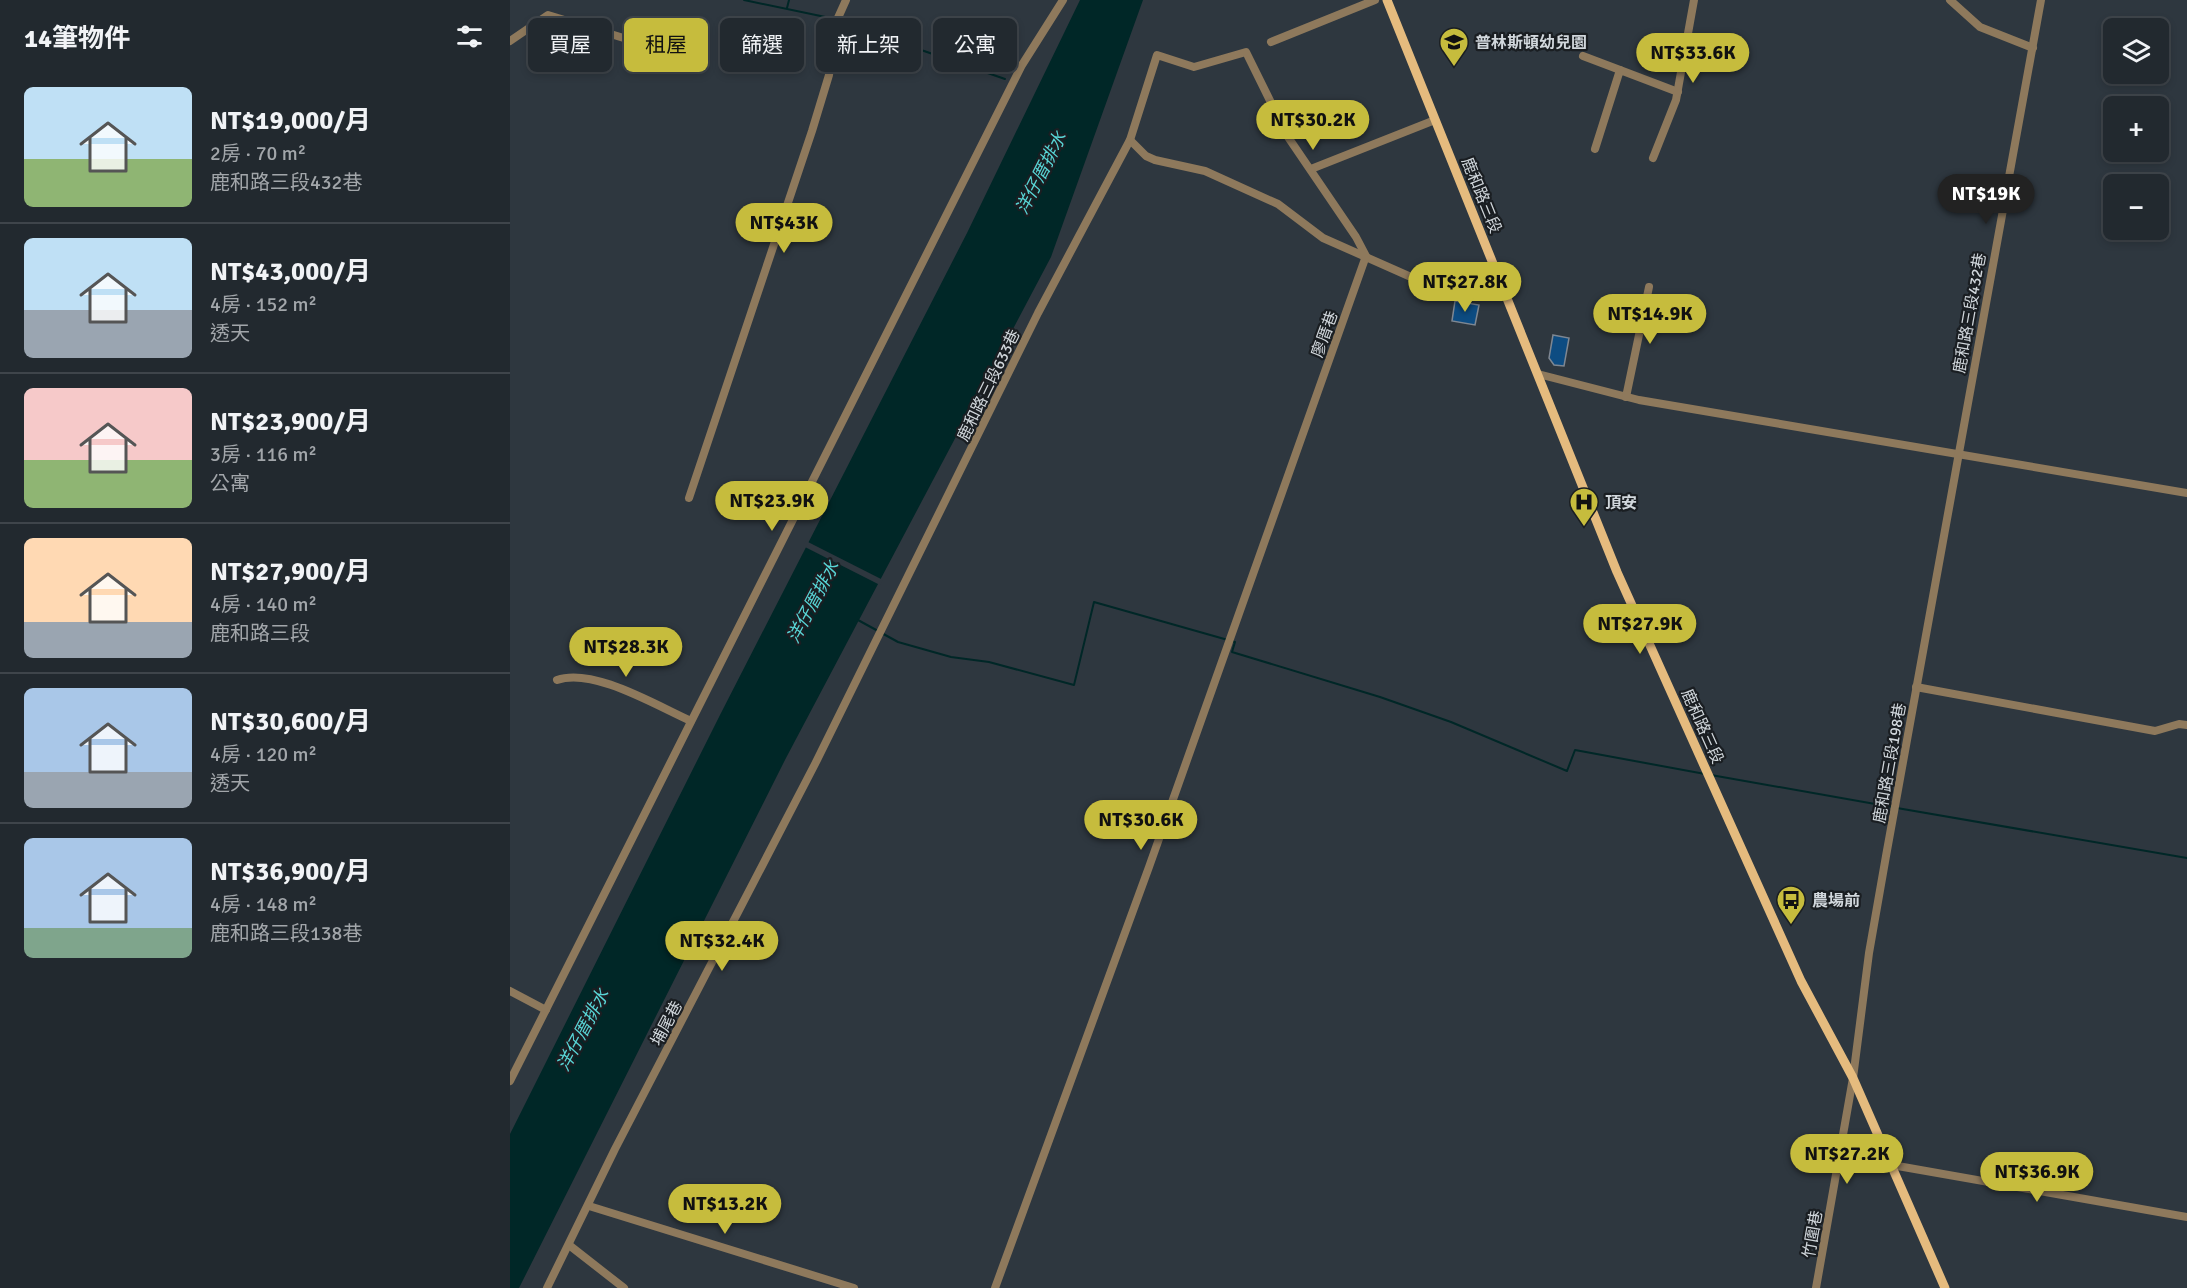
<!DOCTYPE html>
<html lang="zh-TW">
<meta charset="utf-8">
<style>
:root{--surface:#22292f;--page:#2e353b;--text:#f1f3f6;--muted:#a2a6aa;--line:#3f454b;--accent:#c6bc3d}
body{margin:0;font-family:Signika,"Noto Sans TC",sans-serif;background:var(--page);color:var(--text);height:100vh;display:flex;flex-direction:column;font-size:22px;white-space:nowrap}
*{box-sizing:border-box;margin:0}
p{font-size:20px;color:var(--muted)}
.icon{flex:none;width:33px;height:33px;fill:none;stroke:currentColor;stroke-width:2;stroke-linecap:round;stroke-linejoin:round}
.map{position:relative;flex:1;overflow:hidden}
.details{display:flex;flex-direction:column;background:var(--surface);width:510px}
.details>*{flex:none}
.hud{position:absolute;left:18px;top:18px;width:570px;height:54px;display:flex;gap:12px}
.buttons{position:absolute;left:1593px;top:18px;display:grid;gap:12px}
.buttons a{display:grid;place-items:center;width:66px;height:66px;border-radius:9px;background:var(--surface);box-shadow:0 3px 9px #0003,0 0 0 2px var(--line);font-size:30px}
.price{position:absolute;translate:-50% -51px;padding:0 14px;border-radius:21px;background:var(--accent);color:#111;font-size:20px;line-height:39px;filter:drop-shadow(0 2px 3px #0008)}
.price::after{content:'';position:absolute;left:50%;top:36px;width:18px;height:14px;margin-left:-9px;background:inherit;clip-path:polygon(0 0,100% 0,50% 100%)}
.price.selected{background:#222;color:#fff}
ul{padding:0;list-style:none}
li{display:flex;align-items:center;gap:18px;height:150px;padding:0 24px}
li+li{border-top:2px solid var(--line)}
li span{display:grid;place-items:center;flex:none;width:168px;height:120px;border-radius:9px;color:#555}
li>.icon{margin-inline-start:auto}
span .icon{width:72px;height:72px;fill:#fffc;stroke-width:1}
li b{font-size:26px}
h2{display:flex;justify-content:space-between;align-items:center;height:72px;padding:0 24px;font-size:26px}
.tag{padding:0 21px;border-radius:9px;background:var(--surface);box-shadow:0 3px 9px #0003,0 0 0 2px var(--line);font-size:21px;line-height:54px}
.tag.selected{background:var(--accent);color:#111}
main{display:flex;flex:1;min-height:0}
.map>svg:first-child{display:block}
.water{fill:#002727}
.pier{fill:#2e373f}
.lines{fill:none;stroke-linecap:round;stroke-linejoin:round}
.stream{stroke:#002727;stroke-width:2}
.building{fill:#0d4c82;stroke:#7e8792;stroke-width:1.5}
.minor{stroke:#8e795c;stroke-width:8}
.major{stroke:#e5bb7e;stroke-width:9}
.labels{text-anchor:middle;stroke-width:4.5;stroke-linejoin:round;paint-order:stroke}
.poi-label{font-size:16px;font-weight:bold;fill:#d1d7dc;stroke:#1a1e22;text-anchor:start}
.street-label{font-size:16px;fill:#d1d7dc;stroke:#1a1e22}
.water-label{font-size:18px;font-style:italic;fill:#58d5d6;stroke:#1a1e22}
</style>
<main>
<section class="details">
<h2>14筆物件<svg class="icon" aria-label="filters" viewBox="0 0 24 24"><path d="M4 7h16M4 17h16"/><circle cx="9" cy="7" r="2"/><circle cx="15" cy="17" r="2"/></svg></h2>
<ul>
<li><span style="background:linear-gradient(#bfe0f5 60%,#8fb573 0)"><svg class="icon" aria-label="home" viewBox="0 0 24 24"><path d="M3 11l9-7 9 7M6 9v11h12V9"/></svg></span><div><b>NT$19,000/月</b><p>2房 · 70 m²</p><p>鹿和路三段432巷</p></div></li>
<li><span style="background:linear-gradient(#bfe0f5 60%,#9aa5b1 0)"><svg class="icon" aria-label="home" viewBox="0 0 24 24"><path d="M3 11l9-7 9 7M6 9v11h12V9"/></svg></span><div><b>NT$43,000/月</b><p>4房 · 152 m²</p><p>透天</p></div></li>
<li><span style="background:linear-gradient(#f6c9c9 60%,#8fb573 0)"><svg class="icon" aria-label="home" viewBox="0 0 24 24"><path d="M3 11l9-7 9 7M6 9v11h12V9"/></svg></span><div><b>NT$23,900/月</b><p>3房 · 116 m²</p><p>公寓</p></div></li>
<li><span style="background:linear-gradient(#ffd9b3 70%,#9aa5b1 0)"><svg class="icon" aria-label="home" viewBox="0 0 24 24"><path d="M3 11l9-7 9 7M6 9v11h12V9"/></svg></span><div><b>NT$27,900/月</b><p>4房 · 140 m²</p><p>鹿和路三段</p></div></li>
<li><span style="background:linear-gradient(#a9c7e8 70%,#9aa5b1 0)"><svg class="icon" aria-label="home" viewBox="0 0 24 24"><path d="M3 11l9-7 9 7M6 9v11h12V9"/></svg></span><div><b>NT$30,600/月</b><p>4房 · 120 m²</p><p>透天</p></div></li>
<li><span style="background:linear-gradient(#a9c7e8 75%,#7fa58c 0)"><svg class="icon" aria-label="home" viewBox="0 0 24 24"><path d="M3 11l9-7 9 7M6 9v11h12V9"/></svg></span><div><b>NT$36,900/月</b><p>4房 · 148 m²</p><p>鹿和路三段138巷</p></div></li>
</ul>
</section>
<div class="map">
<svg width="1677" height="1288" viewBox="0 0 1677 1288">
<rect width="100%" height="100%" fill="#2e373f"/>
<!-- water -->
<polygon class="water" points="570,0 633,0 541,257 276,758 9,1288 0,1288 0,1134 211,713 457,233"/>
<!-- pier -->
<polygon class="pier" points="296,541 373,580 370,585 293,546"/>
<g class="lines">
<!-- stream -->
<g class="stream">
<polyline points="234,0 325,19"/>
<polyline points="277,8 279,0"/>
<polyline points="336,24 495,79"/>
<polyline points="348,620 388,642 441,657 479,662 564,685 584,602 725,642 722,652 870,697 941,722 1057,771 1065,750 1195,774"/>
<polyline points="1201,775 1382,807"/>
<polyline points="1387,808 1677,858"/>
</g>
</g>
<!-- building -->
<g class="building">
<polygon points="945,301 969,305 965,325 942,321"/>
<polygon points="1043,335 1059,338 1054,366 1044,365 1039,358"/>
</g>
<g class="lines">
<!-- minor -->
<g class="minor">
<polyline points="1440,0 1470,27 1523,48"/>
<polyline points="0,41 38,15 117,39"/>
<polyline points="761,42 865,0"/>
<polyline points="1073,56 1110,70"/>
<polyline points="620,140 636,156 645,160 695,171 768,204 813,238 919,285 997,297"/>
<polyline points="1085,149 1110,70 1168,92"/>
<polyline points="1143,158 1166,100 1184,0"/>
<polyline points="801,169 925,120"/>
<polyline points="1028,374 1129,400 1677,493"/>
<polyline points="1116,397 1139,287"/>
<polyline points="179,498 302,131 319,75 327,20 336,0"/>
<path d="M47,680C83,667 147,706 181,721"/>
<polyline points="1406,687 1645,731 1669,724 1677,725"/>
<polyline points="0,991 36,1010"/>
<polyline points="0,1081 512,65 553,0"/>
<polyline points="1382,1165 1677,1217"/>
<polyline points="79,1206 344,1288"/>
<polyline points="59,1245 114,1288"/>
<polyline points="37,1288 105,1149 305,764 528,313 620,140 647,55 684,67 736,52 778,137 846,237 856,256 639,867 485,1288"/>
<polyline points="1306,1288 1343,1078 1359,953 1376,856 1531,0"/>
</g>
<!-- major -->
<polyline class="major" points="877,0 1107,572 1291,981 1343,1078 1435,1288"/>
</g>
<!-- icons -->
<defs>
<g id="school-pin" transform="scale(1.5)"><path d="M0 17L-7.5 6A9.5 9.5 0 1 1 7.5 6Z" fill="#c6bc3d" stroke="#1a1e22"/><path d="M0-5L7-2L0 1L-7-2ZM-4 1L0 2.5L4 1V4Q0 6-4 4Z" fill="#111"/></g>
<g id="hospital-pin" transform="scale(1.5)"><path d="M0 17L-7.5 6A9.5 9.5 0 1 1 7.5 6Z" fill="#c6bc3d" stroke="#1a1e22"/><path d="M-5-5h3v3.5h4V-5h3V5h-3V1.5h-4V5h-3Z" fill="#111"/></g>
<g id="bus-pin" transform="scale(1.5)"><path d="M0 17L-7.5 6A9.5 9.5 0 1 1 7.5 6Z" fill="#c6bc3d" stroke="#1a1e22"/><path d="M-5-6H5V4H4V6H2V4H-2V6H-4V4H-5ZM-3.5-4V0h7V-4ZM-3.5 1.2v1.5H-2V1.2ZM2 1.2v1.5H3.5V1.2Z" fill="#111"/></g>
</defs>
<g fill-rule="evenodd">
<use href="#school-pin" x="944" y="42"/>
<use href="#hospital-pin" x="1074" y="502"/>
<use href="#bus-pin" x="1281" y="900"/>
</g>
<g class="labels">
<!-- poi labels -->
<g class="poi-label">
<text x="965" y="48">普林斯頓幼兒園</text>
<text x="1095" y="508">頂安</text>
<text x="1302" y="906">農場前</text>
</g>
<!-- street labels -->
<g class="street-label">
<text transform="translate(972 195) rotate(68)" y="6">鹿和路三段</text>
<text transform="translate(1459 313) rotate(-80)" y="6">鹿和路三段432巷</text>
<text transform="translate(814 334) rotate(-70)" y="6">廖厝巷</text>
<text transform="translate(478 385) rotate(-64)" y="6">鹿和路三段633巷</text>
<text transform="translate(1193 726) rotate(66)" y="6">鹿和路三段</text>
<text transform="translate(1379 763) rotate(-80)" y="6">鹿和路三段198巷</text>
<text transform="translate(156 1023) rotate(-62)" y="6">埔尾巷</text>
<text transform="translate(1302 1234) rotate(-80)" y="6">竹圍巷</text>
</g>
<!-- water labels -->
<g class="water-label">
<text transform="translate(531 173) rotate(-63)" y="6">洋仔厝排水</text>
<text transform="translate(303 602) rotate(-62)" y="6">洋仔厝排水</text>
<text transform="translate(73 1030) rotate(-62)" y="6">洋仔厝排水</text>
</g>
</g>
</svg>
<div class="buttons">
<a><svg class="icon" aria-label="layers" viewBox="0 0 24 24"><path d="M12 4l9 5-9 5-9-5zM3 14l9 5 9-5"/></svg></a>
<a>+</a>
<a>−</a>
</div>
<b class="price" style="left:1183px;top:84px">NT$33.6K</b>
<b class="price" style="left:803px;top:151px">NT$30.2K</b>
<b class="price selected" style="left:1476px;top:225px">NT$19K</b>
<b class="price" style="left:274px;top:254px">NT$43K</b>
<b class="price" style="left:955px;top:313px">NT$27.8K</b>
<b class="price" style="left:1140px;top:345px">NT$14.9K</b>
<b class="price" style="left:262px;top:532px">NT$23.9K</b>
<b class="price" style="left:1130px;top:655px">NT$27.9K</b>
<b class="price" style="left:116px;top:678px">NT$28.3K</b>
<b class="price" style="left:631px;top:851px">NT$30.6K</b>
<b class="price" style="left:212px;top:972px">NT$32.4K</b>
<b class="price" style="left:1337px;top:1185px">NT$27.2K</b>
<b class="price" style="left:1527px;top:1203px">NT$36.9K</b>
<b class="price" style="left:215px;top:1235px">NT$13.2K</b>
<div class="hud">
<a class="tag">買屋</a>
<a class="tag selected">租屋</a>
<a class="tag">篩選</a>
<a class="tag">新上架</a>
<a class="tag">公寓</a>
</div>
</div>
</main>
